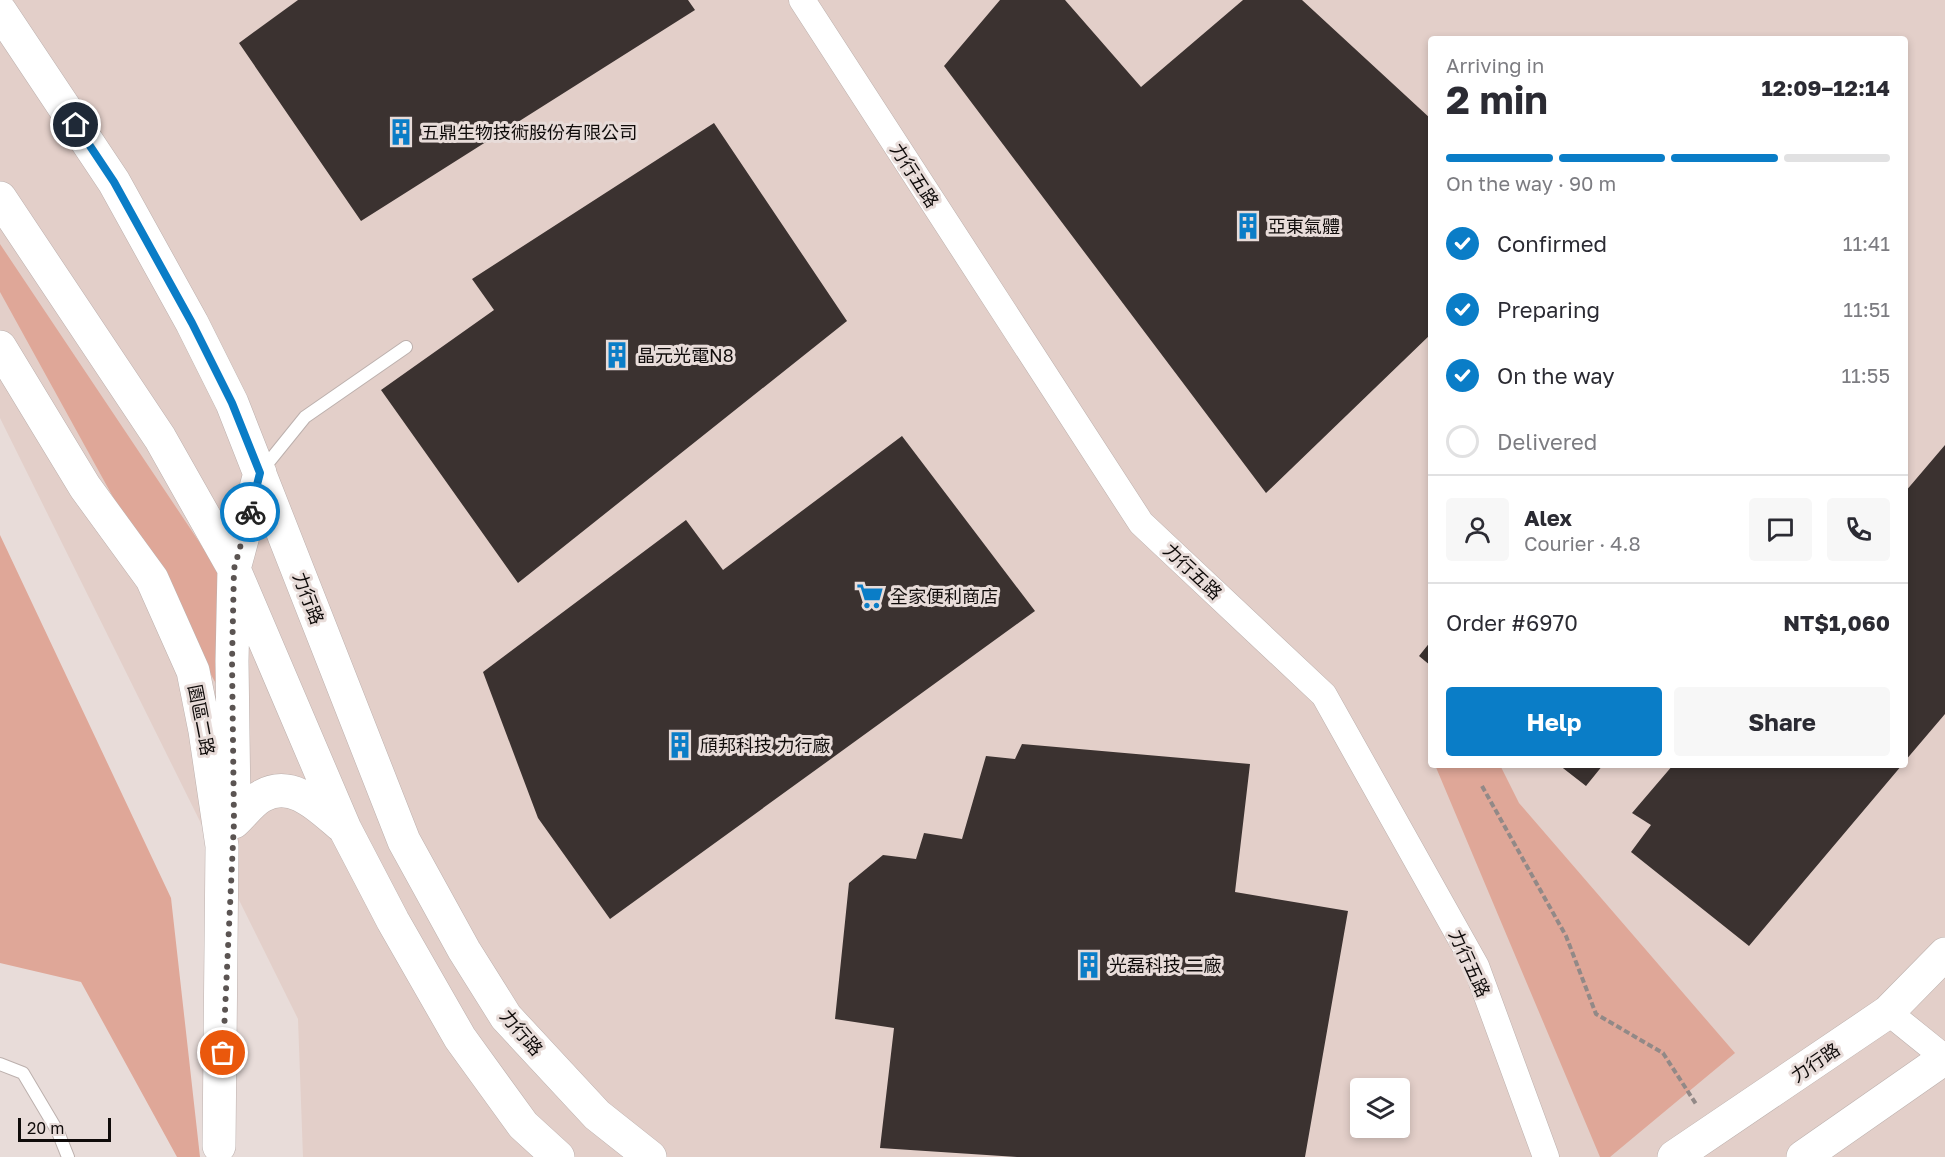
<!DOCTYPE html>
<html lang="en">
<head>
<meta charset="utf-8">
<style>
  :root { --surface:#fff; --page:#f7f7f7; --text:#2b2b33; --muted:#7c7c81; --line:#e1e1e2; --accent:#0a7dc7 }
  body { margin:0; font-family:"Golos Text","Noto Sans TC",sans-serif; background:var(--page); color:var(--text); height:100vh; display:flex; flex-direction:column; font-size:22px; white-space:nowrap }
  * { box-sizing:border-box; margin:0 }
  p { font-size:20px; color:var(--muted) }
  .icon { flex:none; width:33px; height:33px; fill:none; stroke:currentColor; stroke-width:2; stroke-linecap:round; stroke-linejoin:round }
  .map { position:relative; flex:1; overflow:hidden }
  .panel { position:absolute; left:1428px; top:36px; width:480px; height:732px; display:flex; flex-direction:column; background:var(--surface); border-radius:6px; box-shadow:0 3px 9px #0003 }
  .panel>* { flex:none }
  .controls { position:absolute; left:1350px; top:1078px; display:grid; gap:12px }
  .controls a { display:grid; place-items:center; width:60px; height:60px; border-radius:6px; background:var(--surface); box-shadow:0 3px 9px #0003; font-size:30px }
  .scale { position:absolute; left:18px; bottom:15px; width:93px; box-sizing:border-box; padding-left:6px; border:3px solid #0f0b0a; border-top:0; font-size:16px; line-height:21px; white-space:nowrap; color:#0f0b0a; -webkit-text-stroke:4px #e8dcd9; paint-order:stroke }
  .pin { position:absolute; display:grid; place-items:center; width:51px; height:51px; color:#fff; margin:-26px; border:3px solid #fff; border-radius:50%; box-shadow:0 2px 6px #0007 }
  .courier { position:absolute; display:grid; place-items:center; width:60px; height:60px; margin:-30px; border:4px solid #0a7dc7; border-radius:50%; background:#fff; color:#222; box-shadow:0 2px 8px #0007 }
  .summary em { font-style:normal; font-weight:700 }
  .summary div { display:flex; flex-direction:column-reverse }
  .summary { display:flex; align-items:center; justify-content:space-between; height:102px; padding:0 18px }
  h1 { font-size:39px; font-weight:700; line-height:45px }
  .bar { display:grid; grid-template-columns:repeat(4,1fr); gap:9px 6px; align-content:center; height:72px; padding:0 18px }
  .bar i { height:8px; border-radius:4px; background:var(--line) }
  .bar .selected { background:var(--accent) }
  .bar p { grid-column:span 4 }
  .line { display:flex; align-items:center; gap:15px; padding:0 18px; border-top:2px solid var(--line) }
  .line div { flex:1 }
  .round { display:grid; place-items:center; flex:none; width:63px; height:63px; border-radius:6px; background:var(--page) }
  ol { padding:0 18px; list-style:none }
  li { display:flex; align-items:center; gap:18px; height:66px }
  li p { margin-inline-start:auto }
  li .icon { padding:6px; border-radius:50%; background:var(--accent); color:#fff; stroke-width:4 }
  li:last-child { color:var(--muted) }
  li i { width:33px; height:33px; border:3px solid var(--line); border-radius:50% }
  .action { display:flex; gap:12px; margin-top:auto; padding:12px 18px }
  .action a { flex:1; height:69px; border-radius:6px; background:var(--accent); color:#fff; font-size:24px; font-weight:700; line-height:69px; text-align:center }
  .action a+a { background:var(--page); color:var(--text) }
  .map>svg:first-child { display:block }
</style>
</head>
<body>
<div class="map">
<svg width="1945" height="1157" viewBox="0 0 1945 1157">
  <rect width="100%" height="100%" fill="#e8dcd9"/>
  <path fill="#e3cfc9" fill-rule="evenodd" d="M0,0H1945V1157H303L298,1019L0,418ZM1431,39H1905V765H1431ZM1360,1089H1400V1128H1360Z"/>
  <path fill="#dfa798" d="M0,244L218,570L220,691L0,292Z
    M0,535L171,898L200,1157H177L81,982L0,963Z
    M1435,765H1500L1519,803L1735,1053L1610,1157H1600Z"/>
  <path fill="#3b3230" d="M298,0H688L695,10L361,221L239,43Z
    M1000,0H1065L1141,87L1243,0H1302L1431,119V334L1266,493L944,66Z
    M714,123L847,321L518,583L381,390L494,310L472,279Z
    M902,436L1035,611L610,919L538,818L483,672L686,520L723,570Z
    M1945,445V714L1905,761V492Z
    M1431,641V666L1419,656Z
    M1022,744L1250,764L1235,892L1348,911L1305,1157H1017L880,1148L894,1028L835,1019L849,883L883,855L916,859L924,833L962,839L986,756L1015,759Z
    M1559,765H1603L1586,786Z
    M1673,765H1902L1749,946L1631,852L1651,825L1632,813Z"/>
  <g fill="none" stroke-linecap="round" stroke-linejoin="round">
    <defs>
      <path id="lane" d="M263,469L305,417L406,347
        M0,1064L23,1073L58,1132L68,1157"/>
      <path id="street" d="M802,0L1141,523L1324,695L1476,966L1546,1157
        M1888,1012L1945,1058"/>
      <path id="secondary" d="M0,11L114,182L192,323L232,403L404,841L464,950L506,1017L597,1115L650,1157
        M0,198L160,438L234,569L345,829L393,921L460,1038L523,1125L558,1157
        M0,347L85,487L152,579L193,671L205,731L222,846L219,1146
        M234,806L232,661L234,569L260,473
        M234,822C243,814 252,801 262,796C293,778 321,809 344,828
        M1674,1157L1888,1012L1945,954
        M1803,1157L1945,1058"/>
    </defs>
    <use href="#lane" stroke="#bcb0ad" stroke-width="14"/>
    <use href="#street" stroke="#bcb0ad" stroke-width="27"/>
    <use href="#secondary" stroke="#bcb0ad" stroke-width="34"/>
    <path stroke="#928987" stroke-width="4" stroke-dasharray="6 3" stroke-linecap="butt" d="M1482,786L1566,936L1596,1014L1663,1053L1696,1104"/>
    <use href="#lane" stroke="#fff" stroke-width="12"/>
    <use href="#street" stroke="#fff" stroke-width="26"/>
    <use href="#secondary" stroke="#fff" stroke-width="33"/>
  </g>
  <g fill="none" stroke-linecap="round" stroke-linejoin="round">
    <path stroke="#5b5452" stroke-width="6" stroke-dasharray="0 10.8" d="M223,1053L234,822L232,661L234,569L250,512"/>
    <path stroke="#0a7dc7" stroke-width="8" d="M76,125L114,182L192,323L232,403L260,473L250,512"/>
  </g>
  <defs>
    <symbol id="building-bare" viewBox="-9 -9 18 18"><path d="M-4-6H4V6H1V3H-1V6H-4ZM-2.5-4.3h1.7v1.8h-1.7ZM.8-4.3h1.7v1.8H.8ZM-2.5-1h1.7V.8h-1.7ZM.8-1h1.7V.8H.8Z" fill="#0a7dc7" stroke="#e8dcd9" stroke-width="2.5" paint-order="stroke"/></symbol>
    <symbol id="supermarket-bare" viewBox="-9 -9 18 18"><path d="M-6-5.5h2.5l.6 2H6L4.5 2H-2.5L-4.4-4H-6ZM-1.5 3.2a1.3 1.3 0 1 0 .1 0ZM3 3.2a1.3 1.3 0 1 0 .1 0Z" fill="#0a7dc7" stroke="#e8dcd9" stroke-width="2.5" paint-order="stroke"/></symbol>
  </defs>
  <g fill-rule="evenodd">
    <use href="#building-bare" x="382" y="113" width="38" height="38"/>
    <use href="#building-bare" x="1229" y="207" width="38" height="38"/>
    <use href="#building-bare" x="598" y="336" width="38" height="38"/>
    <use href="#supermarket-bare" x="851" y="577" width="38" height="38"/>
    <use href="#building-bare" x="661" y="726" width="38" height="38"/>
    <use href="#building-bare" x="1070" y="946" width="38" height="38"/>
  </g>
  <g text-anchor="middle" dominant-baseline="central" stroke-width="6" stroke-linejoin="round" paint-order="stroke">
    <g font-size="18" fill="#0f0b0a" stroke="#e8dcd9" text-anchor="start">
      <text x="421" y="132">五鼎生物技術股份有限公司</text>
      <text x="1268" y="226">亞東氣體</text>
      <text x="637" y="355">晶元光電N8</text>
      <text x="890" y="596">全家便利商店</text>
      <text x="700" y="745">頎邦科技 力行廠</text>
      <text x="1109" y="965">光磊科技 二廠</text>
    </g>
    <g font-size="18" fill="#0f0b0a" stroke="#e8dcd9">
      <text transform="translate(915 175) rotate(57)">力行五路</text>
      <text transform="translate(1193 571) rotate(43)">力行五路</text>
      <text transform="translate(309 598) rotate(69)">力行路</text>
      <text transform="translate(202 720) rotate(79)">園區二路</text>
      <text transform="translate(1470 963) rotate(65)">力行五路</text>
      <text transform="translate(522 1032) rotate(49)">力行路</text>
      <text transform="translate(1815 1062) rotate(-34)">力行路</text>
    </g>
  </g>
</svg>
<div class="controls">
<a><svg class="icon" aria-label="layers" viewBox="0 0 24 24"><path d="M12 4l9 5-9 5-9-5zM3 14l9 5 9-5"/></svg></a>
</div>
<div class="scale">20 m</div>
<div class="pin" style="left:223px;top:1053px;background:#ea580c"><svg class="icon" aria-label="bag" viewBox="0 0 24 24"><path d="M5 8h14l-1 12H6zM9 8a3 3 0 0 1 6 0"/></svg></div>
<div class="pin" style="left:76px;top:125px;background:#1f2937"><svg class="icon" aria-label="home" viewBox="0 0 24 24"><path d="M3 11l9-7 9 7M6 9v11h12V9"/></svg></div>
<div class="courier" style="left:250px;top:512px"><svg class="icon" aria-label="bike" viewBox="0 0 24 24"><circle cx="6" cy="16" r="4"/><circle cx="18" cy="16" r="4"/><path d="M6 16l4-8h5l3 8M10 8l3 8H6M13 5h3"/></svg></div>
<section class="panel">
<div class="summary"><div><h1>2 min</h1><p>Arriving in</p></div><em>12:09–12:14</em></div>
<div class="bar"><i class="selected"></i><i class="selected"></i><i class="selected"></i><i></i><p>On the way · 90 m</p></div>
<ol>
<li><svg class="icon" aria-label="check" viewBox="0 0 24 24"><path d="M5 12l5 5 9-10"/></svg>Confirmed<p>11:41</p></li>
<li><svg class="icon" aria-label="check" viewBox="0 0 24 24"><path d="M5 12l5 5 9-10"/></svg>Preparing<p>11:51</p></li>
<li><svg class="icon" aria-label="check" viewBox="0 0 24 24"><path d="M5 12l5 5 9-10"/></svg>On the way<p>11:55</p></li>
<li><i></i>Delivered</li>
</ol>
<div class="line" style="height:108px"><a class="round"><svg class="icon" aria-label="person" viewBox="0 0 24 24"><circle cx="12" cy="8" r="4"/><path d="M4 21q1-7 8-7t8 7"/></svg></a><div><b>Alex</b><p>Courier · 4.8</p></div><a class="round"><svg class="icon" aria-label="chat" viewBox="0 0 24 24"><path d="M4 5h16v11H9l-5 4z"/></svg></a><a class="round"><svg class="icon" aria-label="phone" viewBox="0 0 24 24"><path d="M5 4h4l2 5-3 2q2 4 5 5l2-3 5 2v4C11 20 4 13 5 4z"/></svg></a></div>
<div class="line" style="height:78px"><div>Order #6970</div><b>NT$1,060</b></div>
<div class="action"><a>Help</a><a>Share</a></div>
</section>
</div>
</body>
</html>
